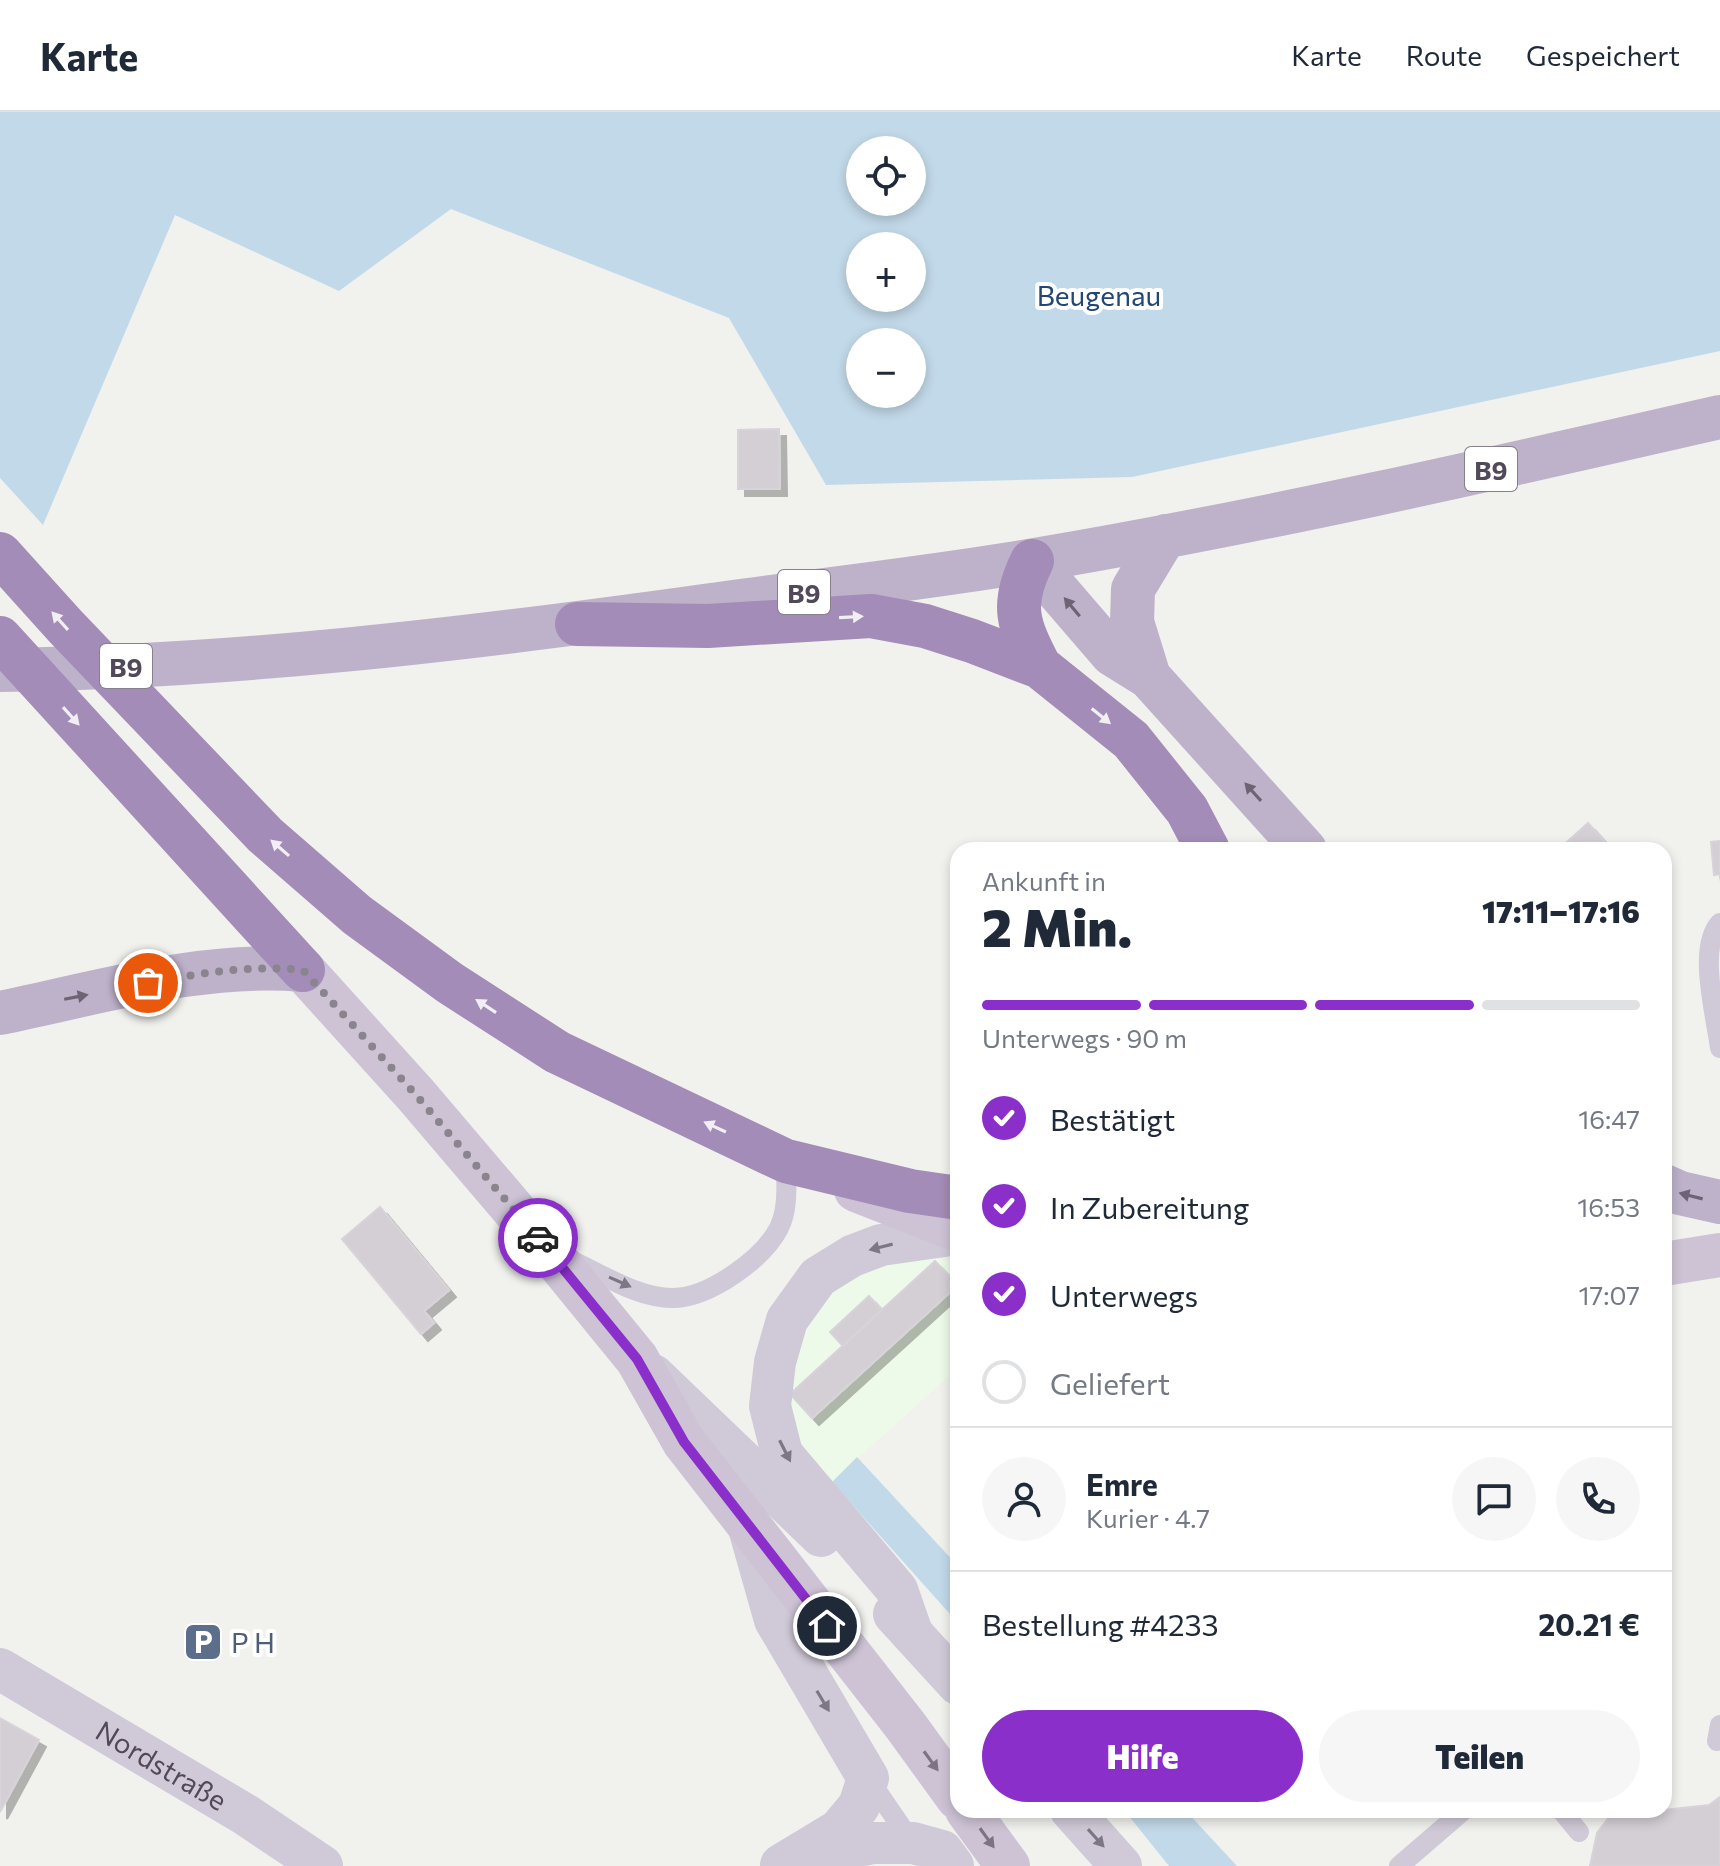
<!DOCTYPE html>
<html lang="de">
<head>
<meta charset="utf-8">
<style>
  :root { --surface:#fff; --page:#f6f6f7; --text:#1f2937; --muted:#747a83; --line:#e0e1e3; --accent:#8b2fca }
  body { margin:0; font-family:Commissioner,sans-serif; background:var(--page); color:var(--text); height:100vh; display:flex; flex-direction:column; font-size:30px; white-space:nowrap }
  * { box-sizing:border-box; margin:0 }
  p { font-size:26px; color:var(--muted) }
  .icon { flex:none; width:44px; height:44px; fill:none; stroke:currentColor; stroke-width:2; stroke-linecap:round; stroke-linejoin:round }
  .map { position:relative; flex:1; overflow:hidden }
  .panel { position:absolute; left:950px; top:730px; width:722px; height:976px; display:flex; flex-direction:column; background:var(--surface); border-radius:24px; box-shadow:0 4px 12px #0003 }
  .panel>* { flex:none }
  .tools { position:absolute; left:846px; top:24px; display:grid; gap:16px }
  .tools a { display:grid; place-items:center; width:80px; height:80px; border-radius:50%; background:var(--surface); box-shadow:0 4px 12px #0003; font-size:40px }
  .pin { position:absolute; display:grid; place-items:center; width:68px; height:68px; color:#fff; margin:-34px; border:4px solid #fff; border-radius:50%; box-shadow:0 2px 8px #0007 }
  .courier { position:absolute; display:grid; place-items:center; width:80px; height:80px; margin:-40px; border:6px solid #8b2fca; border-radius:50%; background:#fff; color:#222; box-shadow:0 2px 10px #0007 }
  .headline em { font-style:normal; font-weight:800 }
  .headline div { display:flex; flex-direction:column-reverse }
  .headline { display:flex; align-items:center; justify-content:space-between; height:136px; padding:0 32px }
  h1 { font-size:52px; font-weight:800; line-height:60px }
  .bar { display:grid; grid-template-columns:repeat(4,1fr); gap:12px 8px; align-content:center; height:96px; padding:0 32px }
  .bar i { height:10px; border-radius:6px; background:var(--line) }
  .bar .active { background:var(--accent) }
  .bar p { grid-column:span 4 }
  .line { display:flex; align-items:center; gap:20px; padding:0 32px; border-top:2px solid var(--line) }
  .line div { flex:1 }
  .round { display:grid; place-items:center; flex:none; width:84px; height:84px; border-radius:42px; background:var(--page) }
  ol { padding:0 32px; list-style:none }
  li { display:flex; align-items:center; gap:24px; height:88px }
  li p { margin-inline-start:auto }
  li .icon { padding:8px; border-radius:50%; background:var(--accent); color:#fff; stroke-width:4 }
  li:last-child { color:var(--muted) }
  li i { width:44px; height:44px; border:4px solid var(--line); border-radius:50% }
  .primary-button { display:flex; gap:16px; margin-top:auto; padding:16px 32px }
  .primary-button a { flex:1; height:92px; border-radius:48px; background:var(--accent); color:#fff; font-size:32px; font-weight:800; line-height:92px; text-align:center }
  .primary-button a+a { background:var(--page); color:var(--text) }
  header { display:flex; align-items:center; gap:48px; box-sizing:border-box; height:112px; padding:0 40px; background:var(--surface); border-bottom:2px solid var(--line) }
  header strong { font-size:38px }
  nav { display:flex; gap:44px; margin-inline-start:auto; font-size:28px }
  .map>svg:first-child { display:block }
</style>
</head>
<body>
<header>
<strong>Karte</strong>
<nav><a>Karte</a><a>Route</a><a>Gespeichert</a></nav>
</header>
<div class="map">
<svg width="1720" height="1754" viewBox="0 0 1720 1754">
  <defs>
    <filter id="shadow"><feDropShadow dx="7" dy="7" stdDeviation="0" flood-color="#0004"/></filter>
  </defs>
  <rect width="100%" height="100%" fill="#f1f1ee"/>
  <path fill="#eefae9" d="M930,1145L958,1151V1256L832,1370L809,1348L789,1303L790,1263L804,1207L855,1158Z"/>
  <path fill="#c2d9e9" fill-rule="evenodd" d="M0,0H1720V239L1132,365L826,373L729,206L451,97L339,179L175,103L43,413L0,366ZM912,38V90H860V38ZM912,134V186H860V134ZM860,230H912V282H860Z
    M857,1345L958,1454V1511L832,1370Z
    M1124,1698H1185L1237,1754H1169Z"/>
  <path fill="#d4cfd5" stroke="#d7d3d9" stroke-width="2" filter="url(#shadow)" d="M779,317L780,377H738V318Z
    M1588,711L1612,738H1558Z
    M1720,729V762L1714,763L1711,730Z
    M380,1095L449,1178L424,1199L434,1211L421,1222L342,1127Z
    M935,1149L958,1173L812,1306L790,1282Z
    M869,1184L882,1198L843,1234L830,1220Z
    M0,1606L39,1628L0,1700Z
    M1720,1685V1754H1590L1597,1721L1610,1704L1709,1693Z"/>
  <g fill="none" stroke-linecap="round" stroke-linejoin="round">
    <path stroke="#d0c9d7" stroke-width="20" d="M1720,811C1697,835 1716,904 1720,936
      M570,1148C602,1162 639,1187 674,1186C710,1185 763,1147 779,1116C789,1096 786,1070 786,1049
      M1717,1629L1720,1613
      M868,1666L913,1732
      M1561,1698L1579,1720
      M1399,1754L1464,1698"/>
    <g stroke="#d0c9d7" stroke-width="42">
      <path d="M653,1263L821,1424"/>
      <path d="M749,1416L775,1508L868,1666L859,1694L839,1718L781,1753"/>
      <path d="M894,1502L958,1572"/>
      <path d="M912,1521L897,1478L782,1342L770,1294L775,1250L787,1208L818,1165L852,1144L881,1133L958,1122"/>
      <path id="s1" d="M0,1557L246,1703L322,1754"/>
      <path d="M1071,1698L1121,1754"/>
      <path d="M810,1746L872,1731H913L942,1739L953,1754"/>
    </g>
    <path stroke="#cdc3d5" stroke-width="44" d="M303,858L416,983L548,1138L637,1247L684,1330L905,1613L958,1686
      M856,1078L958,1118
      M1664,1152L1720,1143
      M967,1698L1008,1754"/>
    <path stroke="#beb1ca" stroke-width="44" d="M1032,449L1112,542L1149,565L1305,738
      M0,558C233,555 466,527 697,495C809,479 923,467 1035,448C1265,409 1493,357 1720,305
      M1149,565L1132,510L1133,477L1165,424
      M0,901C98,881 203,849 303,858
      M1664,1074L1680,1081L1720,1090"/>
    <path stroke="#a38cb7" stroke-width="44" d="M0,442L65,514L265,723L357,803L450,871L557,940L786,1049L910,1079L958,1086
      M1032,449C1010,493 1018,513 1040,555
      M577,512L708,514L871,504L925,514L972,529L1040,555L1131,628L1187,698L1208,738
      M0,526L303,858"/>
  </g>
  <defs><path id="oneway-solid" d="M-6-.8H1V-3.2L6.5 0L1 3.2V.8H-6Z" transform="scale(2)"/></defs>
  <g fill="#6c6375">
    <use href="#oneway-solid" transform="translate(1072 495) rotate(-130)"/>
    <use href="#oneway-solid" transform="translate(1253 680) rotate(-132)"/>
    <use href="#oneway-solid" transform="translate(76 885) rotate(-11)"/>
    <use href="#oneway-solid" transform="translate(1691 1084) rotate(-166)"/>
  </g>
  <g fill="#f1eef4">
    <use href="#oneway-solid" transform="translate(851 505) rotate(-3)"/>
    <use href="#oneway-solid" transform="translate(60 509) rotate(-132)"/>
    <use href="#oneway-solid" transform="translate(71 604) rotate(48)"/>
    <use href="#oneway-solid" transform="translate(1101 604) rotate(39)"/>
    <use href="#oneway-solid" transform="translate(280 736) rotate(-139)"/>
    <use href="#oneway-solid" transform="translate(486 894) rotate(-147)"/>
    <use href="#oneway-solid" transform="translate(715 1015) rotate(-155)"/>
  </g>
  <g fill="#7d7685">
    <use href="#oneway-solid" transform="translate(881 1135) rotate(166)"/>
    <use href="#oneway-solid" transform="translate(620 1170) rotate(24)"/>
    <use href="#oneway-solid" transform="translate(785 1339) rotate(63)"/>
    <use href="#oneway-solid" transform="translate(823 1589) rotate(59)"/>
    <use href="#oneway-solid" transform="translate(1096 1726) rotate(48)"/>
  </g>
  <g fill="#7c7484">
    <use href="#oneway-solid" transform="translate(931 1649) rotate(54)"/>
    <use href="#oneway-solid" transform="translate(987 1726) rotate(54)"/>
  </g>
  <g fill="none" stroke-linecap="round" stroke-linejoin="round">
    <path stroke="#89848d" stroke-width="8" stroke-dasharray="0 14.4" d="M148,871C200,861 250,853 303,858L416,983L538,1126"/>
    <path stroke="#8b2fca" stroke-width="10" d="M538,1126L637,1247L684,1330L827,1514"/>
  </g>
  <defs>
    <symbol id="parking-square" viewBox="-11 -11 22 22"><rect x="-9" y="-9" width="18" height="18" rx="4" fill="#5c6f8a" stroke="#fff"/><path d="M-3.5-5.5H1a3.5 3.5 0 0 1 0 7H-1V5.5H-3.5ZM-1-3.4V-.6H.8a1.4 1.4 0 0 0 0-2.8Z" fill="#fff"/></symbol>
  </defs>
  <g fill-rule="evenodd">
    <use href="#parking-square" x="181" y="1508" width="44" height="44"/>
  </g>
  <g text-anchor="middle" dominant-baseline="central" stroke-width="8" stroke-linejoin="round" paint-order="stroke">
    <g fill="#fff" stroke="#85808b" stroke-width="2">
      <rect x="1465" y="335" width="52" height="44" rx="6"/>
      <rect x="778" y="458" width="52" height="44" rx="6"/>
      <rect x="100" y="532" width="52" height="44" rx="6"/>
    </g>
    <g font-size="26" font-weight="bold" fill="#514959">
      <text x="1491" y="357">B9</text>
      <text x="804" y="480">B9</text>
      <text x="126" y="554">B9</text>
    </g>
    <g font-size="28" fill="#224772" stroke="#fff">
      <text x="1099" y="183">Beugenau</text>
    </g>
    <g font-size="28" fill="#4e5e75" stroke="#fff" text-anchor="start">
      <text x="231" y="1530">P H</text>
    </g>
    <g font-size="28" fill="#514959" stroke="#fff">
      <text stroke="none"><textPath href="#s1" startOffset="188">Nordstraße</textPath></text>
    </g>
  </g>
</svg>
<div class="tools">
<a><svg class="icon" aria-label="locate" viewBox="0 0 24 24"><circle cx="12" cy="12" r="6"/><path d="M12 2v4M12 18v4M2 12h4M18 12h4"/></svg></a>
<a>+</a>
<a>−</a>
</div>
<div class="pin" style="left:148px;top:871px;background:#ea580c"><svg class="icon" aria-label="bag" viewBox="0 0 24 24"><path d="M5 8h14l-1 12H6zM9 8a3 3 0 0 1 6 0"/></svg></div>
<div class="pin" style="left:827px;top:1514px;background:#1f2937"><svg class="icon" aria-label="home" viewBox="0 0 24 24"><path d="M3 11l9-7 9 7M6 9v11h12V9"/></svg></div>
<div class="courier" style="left:538px;top:1126px"><svg class="icon" aria-label="car" viewBox="0 0 24 24"><path d="M5 17H2v-5l4-1 3-4h7l3 4 3 1v5h-3M9 17h6M6 11h13"/><circle cx="7" cy="17" r="2"/><circle cx="17" cy="17" r="2"/></svg></div>
<section class="panel">
<div class="headline"><div><h1>2 Min.</h1><p>Ankunft in</p></div><em>17:11–17:16</em></div>
<div class="bar"><i class="active"></i><i class="active"></i><i class="active"></i><i></i><p>Unterwegs · 90 m</p></div>
<ol>
<li><svg class="icon" aria-label="check" viewBox="0 0 24 24"><path d="M5 12l5 5 9-10"/></svg>Bestätigt<p>16:47</p></li>
<li><svg class="icon" aria-label="check" viewBox="0 0 24 24"><path d="M5 12l5 5 9-10"/></svg>In Zubereitung<p>16:53</p></li>
<li><svg class="icon" aria-label="check" viewBox="0 0 24 24"><path d="M5 12l5 5 9-10"/></svg>Unterwegs<p>17:07</p></li>
<li><i></i>Geliefert</li>
</ol>
<div class="line" style="height:144px"><a class="round"><svg class="icon" aria-label="person" viewBox="0 0 24 24"><circle cx="12" cy="8" r="4"/><path d="M4 21q1-7 8-7t8 7"/></svg></a><div><b>Emre</b><p>Kurier · 4.7</p></div><a class="round"><svg class="icon" aria-label="chat" viewBox="0 0 24 24"><path d="M4 5h16v11H9l-5 4z"/></svg></a><a class="round"><svg class="icon" aria-label="phone" viewBox="0 0 24 24"><path d="M5 4h4l2 5-3 2q2 4 5 5l2-3 5 2v4C11 20 4 13 5 4z"/></svg></a></div>
<div class="line" style="height:104px"><div>Bestellung #4233</div><b>20.21 €</b></div>
<div class="primary-button"><a>Hilfe</a><a>Teilen</a></div>
</section>
</div>
</body>
</html>
